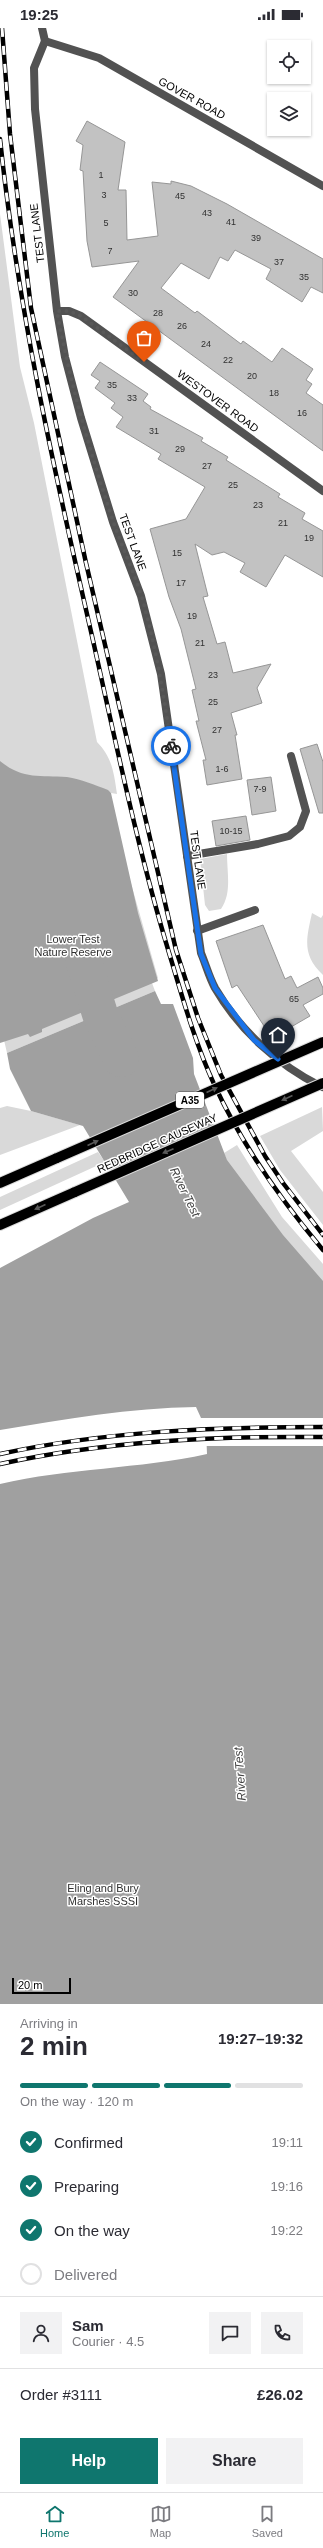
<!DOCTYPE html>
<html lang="en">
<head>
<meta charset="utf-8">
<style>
  :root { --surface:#fff; --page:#f2f2f3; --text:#2b2b33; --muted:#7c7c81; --line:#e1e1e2; --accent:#0f766e }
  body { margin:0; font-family:Arial,sans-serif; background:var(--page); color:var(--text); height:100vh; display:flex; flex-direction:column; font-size:15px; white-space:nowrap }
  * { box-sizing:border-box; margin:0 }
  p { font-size:13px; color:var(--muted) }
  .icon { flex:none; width:22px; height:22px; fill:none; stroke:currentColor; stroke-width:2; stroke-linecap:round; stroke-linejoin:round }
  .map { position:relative; height:1976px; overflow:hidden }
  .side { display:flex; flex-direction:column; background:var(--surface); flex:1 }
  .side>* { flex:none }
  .fabs { position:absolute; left:267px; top:12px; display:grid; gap:8px }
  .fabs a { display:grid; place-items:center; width:44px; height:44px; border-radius:0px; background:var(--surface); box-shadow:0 1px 3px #0004; font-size:20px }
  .scale { position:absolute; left:12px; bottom:10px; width:59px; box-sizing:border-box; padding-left:4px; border:2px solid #000; border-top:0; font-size:11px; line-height:14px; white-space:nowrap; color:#000; -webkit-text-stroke:3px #fff; paint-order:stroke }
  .pin { position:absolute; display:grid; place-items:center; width:34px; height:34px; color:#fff; margin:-41px -17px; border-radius:50% 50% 50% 0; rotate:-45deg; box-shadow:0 0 4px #0007 }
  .pin .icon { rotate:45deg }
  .courier { position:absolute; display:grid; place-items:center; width:40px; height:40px; margin:-20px; border:3px solid #1a73e8; border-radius:50%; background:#fff; color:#222; box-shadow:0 1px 5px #0007 }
  .headline em { font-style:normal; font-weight:800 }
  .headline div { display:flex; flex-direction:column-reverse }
  .headline { display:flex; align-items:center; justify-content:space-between; height:68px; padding:0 20px }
  h1 { font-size:26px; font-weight:800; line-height:30px }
  .bar { display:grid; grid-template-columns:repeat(4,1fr); gap:6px 4px; align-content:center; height:48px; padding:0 20px }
  .bar i { height:5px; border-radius:3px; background:var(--line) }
  .bar .selected { background:var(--accent) }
  .bar p { grid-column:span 4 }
  .line { display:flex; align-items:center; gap:10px; padding:0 20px; border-top:1px solid var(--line) }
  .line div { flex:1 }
  .round { display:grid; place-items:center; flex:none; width:42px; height:42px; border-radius:0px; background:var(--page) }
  ol { padding:0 20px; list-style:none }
  li { display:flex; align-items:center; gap:12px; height:44px }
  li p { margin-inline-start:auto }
  li .icon { padding:4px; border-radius:50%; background:var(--accent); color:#fff; stroke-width:4 }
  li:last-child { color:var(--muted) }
  li i { width:22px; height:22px; border:2px solid var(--line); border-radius:50% }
  .cta { display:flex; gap:8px; margin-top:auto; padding:8px 20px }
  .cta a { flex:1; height:46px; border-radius:0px; background:var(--accent); color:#fff; font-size:16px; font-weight:800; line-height:46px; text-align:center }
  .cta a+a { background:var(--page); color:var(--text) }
  .status { display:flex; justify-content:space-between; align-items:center; height:28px; padding:0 20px; background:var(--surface); direction:ltr }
  .status svg { height:11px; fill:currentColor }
  .tabs { display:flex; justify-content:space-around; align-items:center; height:56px; border-top:1px solid var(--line); background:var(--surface); font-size:11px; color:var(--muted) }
  .tabs a { display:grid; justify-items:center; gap:2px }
  .tabs .selected { color:var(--accent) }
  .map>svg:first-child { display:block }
</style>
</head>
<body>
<div class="status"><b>19:25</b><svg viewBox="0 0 49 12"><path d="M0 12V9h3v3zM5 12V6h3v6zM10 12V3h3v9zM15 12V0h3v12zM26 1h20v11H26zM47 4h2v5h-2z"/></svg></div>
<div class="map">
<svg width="323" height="1976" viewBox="0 0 323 1976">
  <rect width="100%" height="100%" fill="#fff"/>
  <path fill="#d9d9d9" d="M0,186L20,339L34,395L97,714C112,729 114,745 117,766L111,765L104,761L158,950L152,955L155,963L7,1025L4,1012L0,1013Z
    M227,826C227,845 232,865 221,881L209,883L205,877L200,831Z
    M312,885L321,890L323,887V947C302,927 306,912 312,885Z
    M7,1078L31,1083L80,1097L0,1127V1080Z
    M322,1079L323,1103L291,1123L323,1164V1197L280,1142L260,1108Z
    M237,1117L282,1189L323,1236V1384L224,1125Z
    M98,1124L105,1134L0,1182V1169Z"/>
  <path fill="#a0a0a0" d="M0,733C23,752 40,747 67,749C81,751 95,757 108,762L111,765L138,885L158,953L42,1001V1004L30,1009L28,1006L0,1015Z
    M155,963L161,976H173L193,1030L194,1046L227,1132L283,1207L323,1253V1976H0V1456C68,1440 139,1441 207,1426L206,1401L196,1379C130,1380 65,1391 0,1402V1240L93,1190L129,1174L83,1098L31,1083L10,1041L7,1025Z"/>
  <path fill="#fff" d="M199,1390H323V1418H204V1401Z"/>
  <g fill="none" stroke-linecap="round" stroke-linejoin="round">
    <path stroke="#a0a0a0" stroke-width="36" d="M83,931L100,986L121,1031"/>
  </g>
  <path fill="#c2c2c2" stroke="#969696" d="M87,93L125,114L118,162H126L127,212L158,208L152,154L171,156V153L191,158L227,176L323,231V265L311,259L302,274L266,251L271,241L235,222L228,233L220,229L209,251L181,235L161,260L195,285L197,283L241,316L243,313L272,334L282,320L313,341L306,352L312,356L306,365L323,377V423L113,269L139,233L92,239L87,213L83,143L80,142L83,117L76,113Z
    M100,334L148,366L143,373L151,379L150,381L203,410L201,413L228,429L226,432L280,466L278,469L305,485L302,491L323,503V549L285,527L266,559L240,544L245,535L224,524L212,527L195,516L208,568L203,569L217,616L225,614L233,645L271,636L257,660L262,675L231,685L237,707H235L242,751L207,757L203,732H206L196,693H199L192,662L196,661L181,601L169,569L150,501L186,491L205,459L158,431L161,426L116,399L123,389L111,380L115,375L95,360L100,353L91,347Z
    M317,716L323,734V785H319L300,721Z
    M271,749L276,783L252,787L247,752Z
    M246,788L250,812L216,818L212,793Z
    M263,897L285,951L291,948L297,960L318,949L323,960V966L303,977L310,988L272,1010L237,957L232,960L216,913Z"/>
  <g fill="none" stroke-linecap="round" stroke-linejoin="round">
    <defs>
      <path id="primary" d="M0,1155L57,1130
        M0,1197L75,1164"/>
    </defs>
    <use href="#primary" stroke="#dbdbdb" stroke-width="12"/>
    <path stroke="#525252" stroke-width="8" d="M187,828L258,816L289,808L300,799L306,783L291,728
      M197,903L255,882"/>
    <path stroke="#525252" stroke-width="8" d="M45,13L34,40L35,81L57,283L65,329L81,390L113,494L141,568L161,646L201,925C206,937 209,949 215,960C240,1003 278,1037 322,1059
      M57,283H69L81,288L323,463"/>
    <path stroke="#525252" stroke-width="8" d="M42,0L45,13L99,30L323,158"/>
    <use href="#primary" stroke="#000" stroke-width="10"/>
    <defs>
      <path id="rail" d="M2,0L10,106L31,280L86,535L176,922L198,990L221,1047L265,1128L283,1155L323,1207
        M0,111C18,281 54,442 92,608C116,715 138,823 170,928C183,971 195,1015 214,1056C242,1117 280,1171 323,1222
        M0,1426C107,1403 214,1399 323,1399
        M0,1436C106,1413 215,1408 323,1409"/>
    </defs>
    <use href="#rail" stroke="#000" stroke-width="4.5"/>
    <use href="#rail" stroke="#fff" stroke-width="3" stroke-dasharray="9" stroke-linecap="butt"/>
    <defs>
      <path id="primary-bridge" d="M57,1130L323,1014
        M75,1164L323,1055"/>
    </defs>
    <use href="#primary-bridge" stroke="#dbdbdb" stroke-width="12" stroke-linecap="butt"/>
    <use href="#primary-bridge" stroke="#000" stroke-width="10"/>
  </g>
  <defs><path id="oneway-solid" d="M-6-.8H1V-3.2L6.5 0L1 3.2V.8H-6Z"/></defs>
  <g fill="#595959">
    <use href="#oneway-solid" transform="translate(212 1062) rotate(-24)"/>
    <use href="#oneway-solid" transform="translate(287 1070) rotate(156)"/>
    <use href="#oneway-solid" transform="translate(93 1115) rotate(-24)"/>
    <use href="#oneway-solid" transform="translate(168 1123) rotate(157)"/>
    <use href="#oneway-solid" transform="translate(40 1179) rotate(156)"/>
  </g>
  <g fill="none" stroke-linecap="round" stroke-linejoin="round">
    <path stroke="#595959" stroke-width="4" stroke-dasharray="0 7.2" d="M144,334L81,288L69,283H57C70,355 90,424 113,493C122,519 134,544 142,570C156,619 164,668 171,718"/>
    <path stroke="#1a73e8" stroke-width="5" d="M171,718L201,926L215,960L254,1012L278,1031"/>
  </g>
  <g text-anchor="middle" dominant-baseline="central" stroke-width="3" stroke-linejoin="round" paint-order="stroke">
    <g font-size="9" fill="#303030">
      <text x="101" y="147">1</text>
      <text x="104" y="167">3</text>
      <text x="180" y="168">45</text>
      <text x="207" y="185">43</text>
      <text x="231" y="194">41</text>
      <text x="106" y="195">5</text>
      <text x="256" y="210">39</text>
      <text x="110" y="223">7</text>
      <text x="279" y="234">37</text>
      <text x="304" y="249">35</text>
      <text x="133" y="265">30</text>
      <text x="158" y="285">28</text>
      <text x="182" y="298">26</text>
      <text x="206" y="316">24</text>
      <text x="228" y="332">22</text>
      <text x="252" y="348">20</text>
      <text x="112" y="357">35</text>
      <text x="274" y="365">18</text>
      <text x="132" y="370">33</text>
      <text x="302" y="385">16</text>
      <text x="154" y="403">31</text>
      <text x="180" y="421">29</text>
      <text x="207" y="438">27</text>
      <text x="233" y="457">25</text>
      <text x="258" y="477">23</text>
      <text x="283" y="495">21</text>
      <text x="309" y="510">19</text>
      <text x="177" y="525">15</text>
      <text x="181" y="555">17</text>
      <text x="192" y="588">19</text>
      <text x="200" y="615">21</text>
      <text x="213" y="647">23</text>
      <text x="213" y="674">25</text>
      <text x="217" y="702">27</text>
      <text x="222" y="741">1-6</text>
      <text x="260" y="761">7-9</text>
      <text x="231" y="803">10-15</text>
      <text x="294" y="971">65</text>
    </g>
    <rect fill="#fff" stroke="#4c4c4c" stroke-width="1" x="176" y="1064" width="28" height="16" rx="3"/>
    <g font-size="10" font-weight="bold" fill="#000">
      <text x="190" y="1072">A35</text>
    </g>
    <g font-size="11" fill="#000" stroke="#fff">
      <text transform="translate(192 70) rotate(29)">GOVER ROAD</text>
      <text transform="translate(37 205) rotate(-97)">TEST LANE</text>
      <text transform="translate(218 373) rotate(36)">WESTOVER ROAD</text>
      <text transform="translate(133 514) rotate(70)">TEST LANE</text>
      <text transform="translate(198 832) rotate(82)">TEST LANE</text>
      <text transform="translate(157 1115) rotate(-24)">REDBRIDGE CAUSEWAY</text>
    </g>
    <g font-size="11" fill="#303030" stroke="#fff">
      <text x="73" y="911">Lower Test<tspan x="73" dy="13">Nature Reserve</tspan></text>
      <text x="103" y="1860">Eling and Bury<tspan x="103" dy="13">Marshes SSSI</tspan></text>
    </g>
    <g font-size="12" font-style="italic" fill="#414141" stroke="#fff">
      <text transform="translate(185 1164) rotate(64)">River Test</text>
      <text transform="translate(240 1746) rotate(-94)">River Test</text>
    </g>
  </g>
</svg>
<div class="fabs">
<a><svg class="icon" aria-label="locate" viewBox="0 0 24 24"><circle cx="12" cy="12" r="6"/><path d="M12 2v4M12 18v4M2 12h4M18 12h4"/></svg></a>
<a><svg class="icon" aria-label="layers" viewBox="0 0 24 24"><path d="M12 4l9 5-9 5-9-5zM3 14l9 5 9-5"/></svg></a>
</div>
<div class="scale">20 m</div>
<div class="pin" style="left:144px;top:334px;background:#ea580c"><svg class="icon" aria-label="bag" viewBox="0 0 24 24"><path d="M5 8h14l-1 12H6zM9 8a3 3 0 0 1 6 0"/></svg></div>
<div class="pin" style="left:278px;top:1031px;background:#1f2937"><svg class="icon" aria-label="home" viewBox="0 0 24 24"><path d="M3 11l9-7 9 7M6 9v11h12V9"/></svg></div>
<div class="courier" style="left:171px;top:718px"><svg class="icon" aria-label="bike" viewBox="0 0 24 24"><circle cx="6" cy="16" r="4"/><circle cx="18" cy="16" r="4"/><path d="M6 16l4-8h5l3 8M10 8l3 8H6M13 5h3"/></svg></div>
</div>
<section class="side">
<div class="headline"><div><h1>2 min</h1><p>Arriving in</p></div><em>19:27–19:32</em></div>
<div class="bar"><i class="selected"></i><i class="selected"></i><i class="selected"></i><i></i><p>On the way · 120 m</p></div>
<ol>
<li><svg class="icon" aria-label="check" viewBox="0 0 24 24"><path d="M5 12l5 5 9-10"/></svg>Confirmed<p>19:11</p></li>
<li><svg class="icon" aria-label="check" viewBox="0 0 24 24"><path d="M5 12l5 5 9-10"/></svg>Preparing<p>19:16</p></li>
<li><svg class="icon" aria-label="check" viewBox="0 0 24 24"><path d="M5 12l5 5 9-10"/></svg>On the way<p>19:22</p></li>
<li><i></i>Delivered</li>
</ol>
<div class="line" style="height:72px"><a class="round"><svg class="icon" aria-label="person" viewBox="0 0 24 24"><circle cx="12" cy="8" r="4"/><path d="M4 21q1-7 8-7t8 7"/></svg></a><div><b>Sam</b><p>Courier · 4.5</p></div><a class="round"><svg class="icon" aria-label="chat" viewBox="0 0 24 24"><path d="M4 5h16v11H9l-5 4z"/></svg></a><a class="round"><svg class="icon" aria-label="phone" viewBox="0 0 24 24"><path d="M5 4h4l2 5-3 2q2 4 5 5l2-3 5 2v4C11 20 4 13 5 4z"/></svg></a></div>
<div class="line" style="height:52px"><div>Order #3111</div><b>£26.02</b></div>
<div class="cta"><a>Help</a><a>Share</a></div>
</section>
<nav class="tabs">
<a class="selected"><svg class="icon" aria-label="home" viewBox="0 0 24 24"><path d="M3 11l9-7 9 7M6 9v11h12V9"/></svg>Home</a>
<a><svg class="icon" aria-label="map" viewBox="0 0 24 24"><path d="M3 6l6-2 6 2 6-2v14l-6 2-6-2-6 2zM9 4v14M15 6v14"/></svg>Map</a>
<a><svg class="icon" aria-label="saved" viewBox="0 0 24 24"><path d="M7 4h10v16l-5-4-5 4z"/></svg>Saved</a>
</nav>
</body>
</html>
